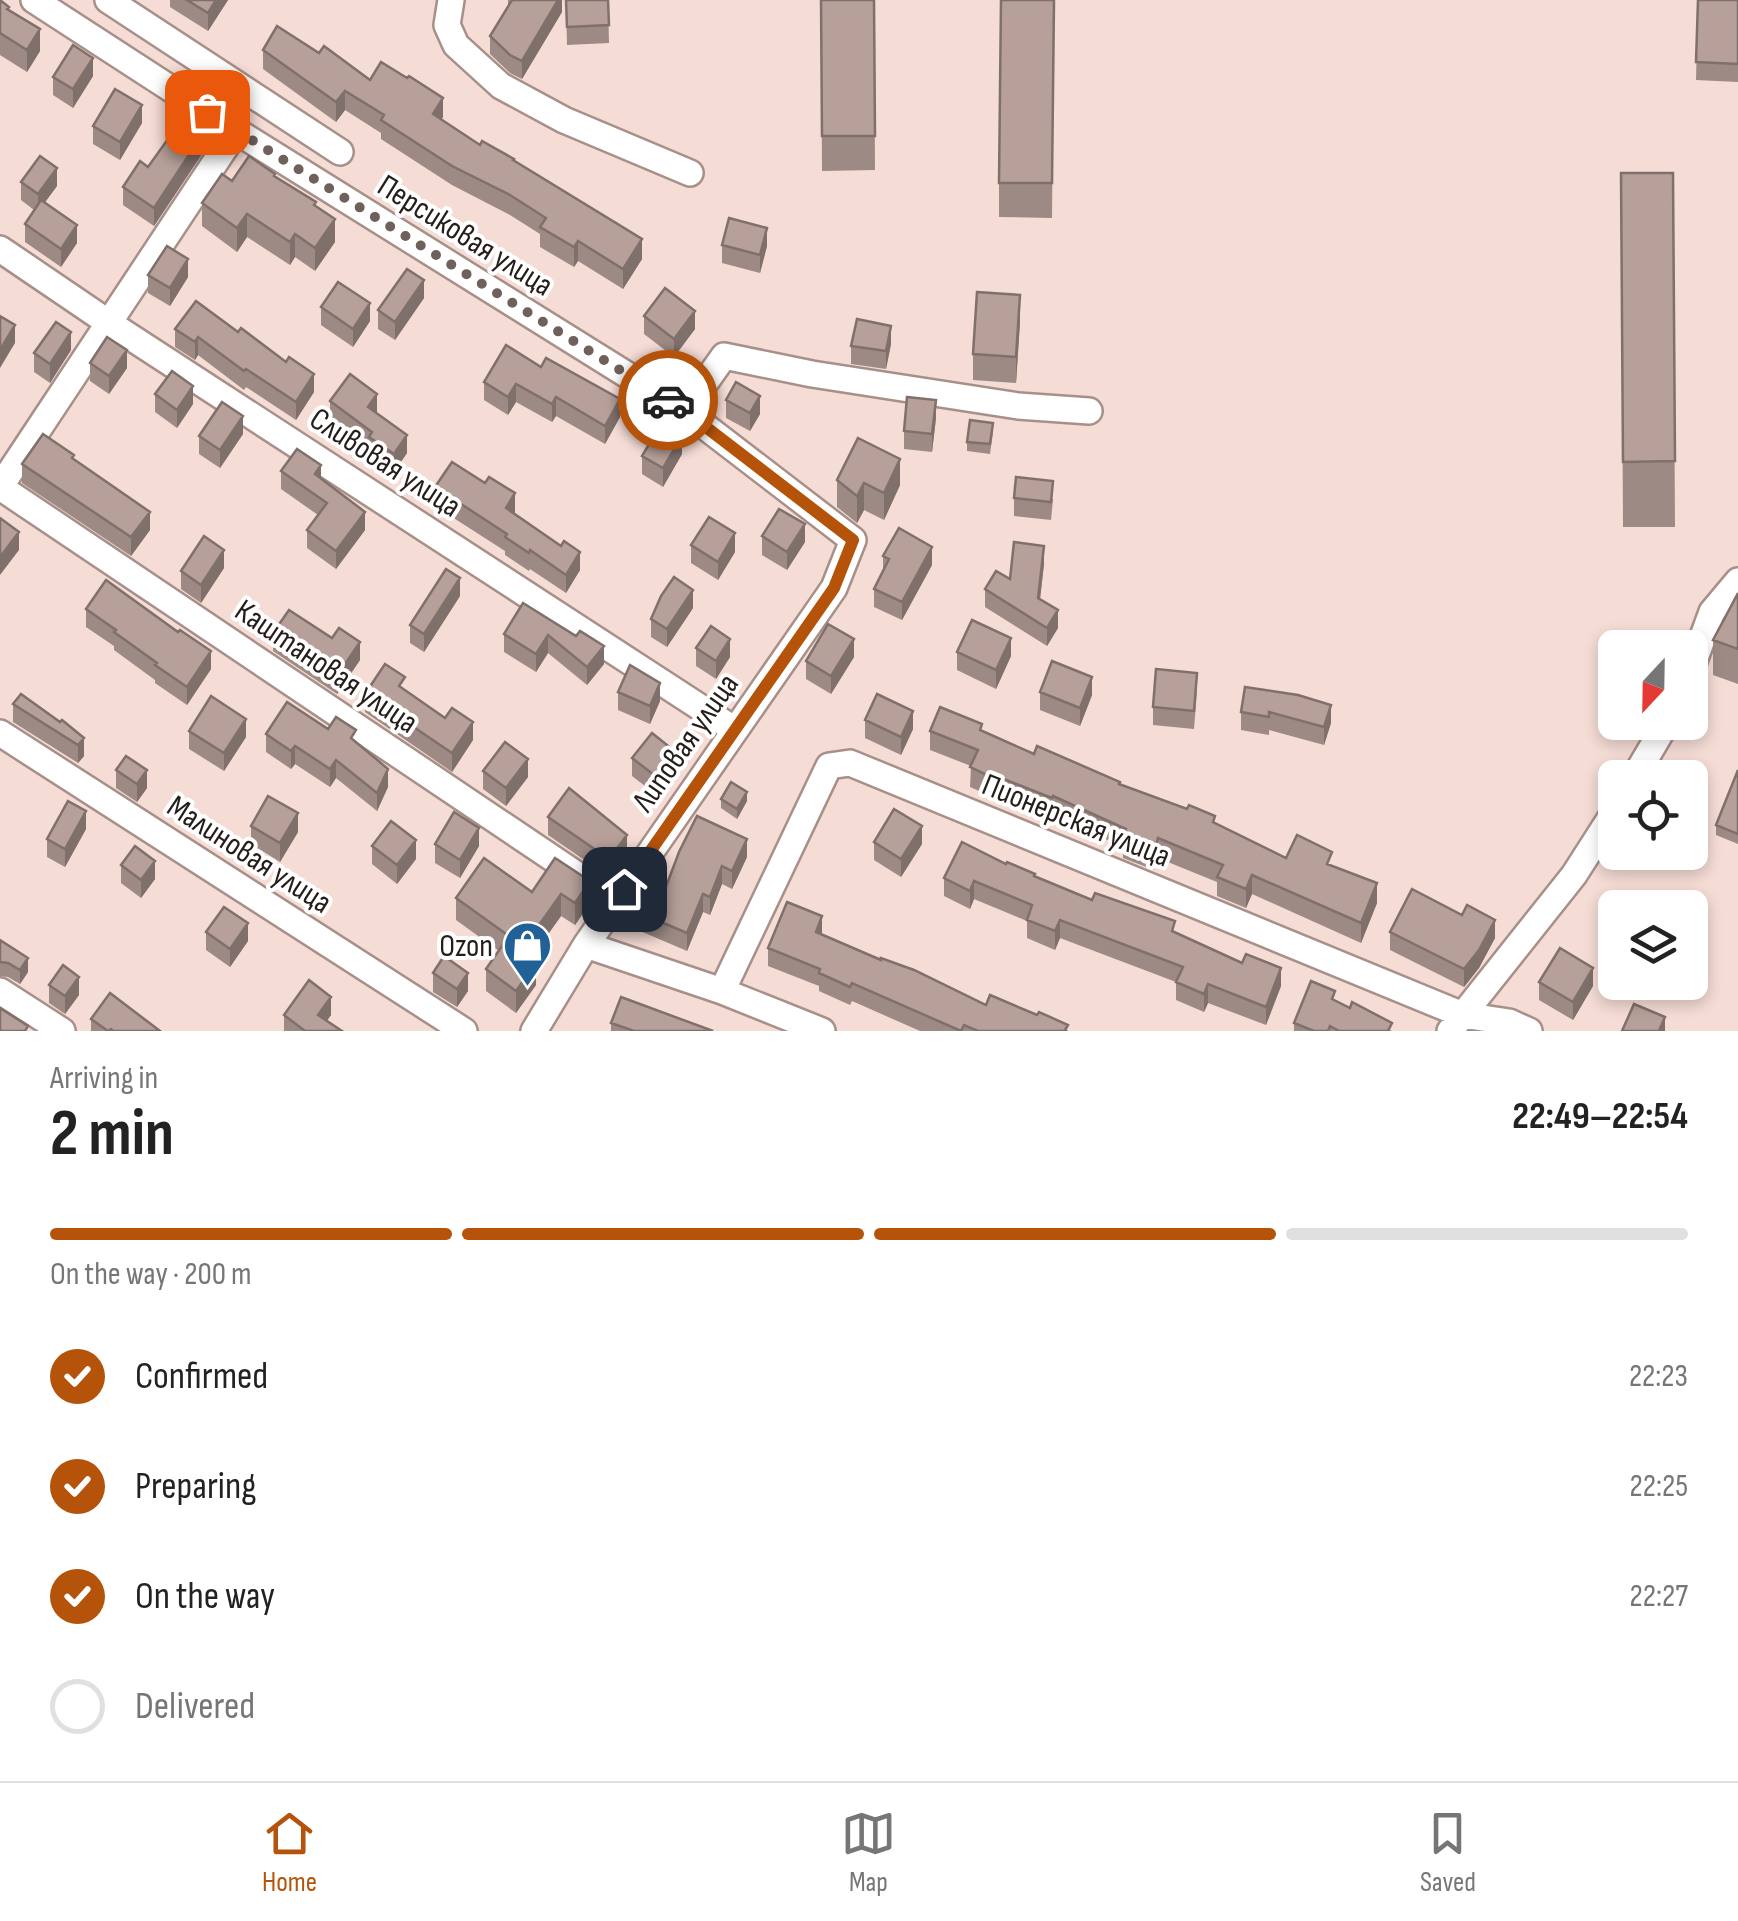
<!DOCTYPE html>
<html lang="en">
<head>
<meta charset="utf-8">
<style>
  :root { --surface:#fff; --page:#f6f6f6; --text:#222; --muted:#767676; --line:#e0e0e0; --accent:#b45309 }
  body { margin:0; font-family:"Sofia Sans Condensed",sans-serif; background:var(--page); color:var(--text); height:100vh; display:flex; flex-direction:column; font-size:38px; white-space:nowrap }
  * { box-sizing:border-box; margin:0 }
  p { font-size:32px; color:var(--muted) }
  .icon { flex:none; width:55px; height:55px; fill:none; stroke:currentColor; stroke-width:2; stroke-linecap:round; stroke-linejoin:round }
  .map { position:relative; height:1031px; overflow:hidden }
  .sheet { display:flex; flex-direction:column; background:var(--surface); flex:1 }
  .sheet>* { flex:none }
  .needle { width:65px; rotate:202deg }
  .tools { position:absolute; left:1598px; top:630px; display:grid; gap:20px }
  .tools a { display:grid; place-items:center; width:110px; height:110px; border-radius:15px; background:var(--surface); box-shadow:0 5px 15px #0003; font-size:50px }
  .pin { position:absolute; display:grid; place-items:center; width:85px; height:85px; color:#fff; margin:-42px; border-radius:20px; box-shadow:0 5px 15px #0006 }
  .courier { position:absolute; display:grid; place-items:center; width:100px; height:100px; margin:-50px; border:8px solid #b45309; border-radius:50%; background:#fff; color:#222; box-shadow:0 2px 12px #0007 }
  .head em { font-style:normal; font-weight:700 }
  .head div { display:flex; flex-direction:column-reverse }
  .head { display:flex; align-items:center; justify-content:space-between; height:170px; padding:0 50px }
  h1 { font-size:65px; font-weight:700; line-height:75px }
  .bar { display:grid; grid-template-columns:repeat(4,1fr); gap:15px 10px; align-content:center; height:120px; padding:0 50px }
  .bar i { height:12px; border-radius:8px; background:var(--line) }
  .bar .current { background:var(--accent) }
  .bar p { grid-column:span 4 }
  ol { padding:0 50px; list-style:none }
  li { display:flex; align-items:center; gap:30px; height:110px }
  li p { margin-inline-start:auto }
  li .icon { padding:10px; border-radius:50%; background:var(--accent); color:#fff; stroke-width:4 }
  li:last-child { color:var(--muted) }
  li i { width:55px; height:55px; border:5px solid var(--line); border-radius:50% }
  .tabs { display:flex; justify-content:space-around; align-items:center; height:140px; border-top:2px solid var(--line); background:var(--surface); font-size:28px; color:var(--muted) }
  .tabs a { display:grid; justify-items:center; gap:5px }
  .tabs .current { color:var(--accent) }
  .map>svg:first-child { display:block }
</style>
</head>
<body>
<div class="map">
<svg width="1738" height="1031" viewBox="0 0 1738 1031">
  <rect width="100%" height="100%" fill="#f5dcd5"/>
  <g fill="none" stroke-linecap="round" stroke-linejoin="round">
    <defs>
      <path id="street" d="M34,0L236,131L685,411L853,540L834,588L586,945L534,1031
        M108,0L340,152
        M451,0L447,25L456,45L501,86L564,120L690,173
        M0,249L109,323L735,730
        M685,411L724,356L812,374L1018,406L1089,411
        M0,487L616,901
        M0,487L236,131
        M1690,672L1712,612L1738,581
        M0,733L464,1031
        M1634,778L1667,722
        M586,945L722,991L822,1031
        M0,991L62,1031
        M722,991L829,766L850,763L1463,1015L1509,1022L1529,1031
        M1450,1031L1574,875L1615,811"/>
    </defs>
    <use href="#street" stroke="#a79089" stroke-width="30"/>
    <use href="#street" stroke="#fff" stroke-width="25"/>
  </g>
  <path fill="#9d8a84" d="M0,0L40,51L27,72L0,55Z
    M170,0H228L208,31L170,7Z
    M508,0H562V12L522,79L510,73L490,54V36L508,7Z
    M566,0H608L609,43L567,45Z
    M821,0H874L875,170L822,171Z
    M1054,0L1052,218L999,217V183Z
    M1698,0H1738V82L1696,80Z
    M263,50L319,53L443,117L441,120L480,145L514,161L642,259L623,289L578,261L574,267L540,247V234L510,215L452,185L381,139V133L345,110L336,122L263,69Z
    M93,76L73,108L53,95V77Z
    M142,123L120,160L93,144V126Z
    M204,151L154,226L123,205V187L148,167Z
    M1621,173H1673L1675,527H1623Z
    M275,176L316,206L335,242L315,271L295,257L290,265L247,237L237,252L202,226V203L232,181Z
    M21,182L57,186L44,203L77,243L61,267L25,242V224L34,210L21,200Z
    M722,245L767,246L760,273L722,263Z
    M148,275L188,277L170,306L148,293Z
    M424,298L395,340L378,329V310Z
    M321,307L370,321L353,347L321,325Z
    M644,316L695,329L674,357L644,334Z
    M1020,322L1016,383L973,380V354Z
    M175,329L238,332L286,362L314,392L296,420L246,387L244,390L198,355L195,360L175,347Z
    M891,344L886,369L851,364V346Z
    M506,345L620,417L605,444L556,416L552,422L516,402L508,415L484,400V382Z
    M71,350L50,383L34,372V353Z
    M90,363L127,368L109,394L90,381Z
    M155,394L193,404L177,428L155,412Z
    M726,400L760,414L750,431L726,418Z
    M330,401L377,413L407,453L394,472L369,455V448L330,419Z
    M936,418L932,452L904,449V431Z
    M993,432L990,454L967,451V442Z
    M243,434L220,468L199,454V436Z
    M682,454L663,487L642,474V456Z
    M22,464L150,530L131,556L22,483Z
    M281,471L321,479L365,530L336,569L307,548V530L318,515L281,489Z
    M837,480L900,485L884,520L864,510L857,523L837,507Z
    M435,487L515,512L514,514L580,570L566,593L530,569L529,571L505,555V551L435,506Z
    M1014,498L1053,499L1051,520L1014,516Z
    M762,536L805,542L787,570L762,555Z
    M691,545L735,552L718,580L691,563Z
    M883,556L932,565L902,620L874,607V589L883,570Z
    M1044,564L1040,599L1058,628L1047,646L985,607V589Z
    M224,568L201,603L181,589V571Z
    M1738,593V684L1713,675V640Z
    M460,596L424,652L410,643V625Z
    M523,603L604,664L587,685L548,653L536,672L504,652V634Z
    M693,608L667,647L651,637V619Z
    M86,609L211,669L187,705L155,683V680L114,650V646L86,627Z
    M273,633L332,638L360,660L337,694L273,651Z
    M696,648L730,657L716,679L696,666Z
    M957,652L1011,656L996,689L957,670Z
    M854,657L831,694L806,679V661Z
    M1245,687L1331,723L1324,745L1269,730V735L1241,730V712Z
    M405,690L473,740L452,772L365,712V694Z
    M1197,691L1194,729L1153,725V707Z
    M618,692L660,701L650,724L618,710Z
    M1040,692L1092,695L1080,726L1040,710Z
    M13,704L60,722L62,720L84,756L78,763L13,722Z
    M865,720L913,729L901,755L865,738Z
    M328,729L356,742L388,787L377,811L336,778L330,787L295,764L291,769L266,752V734Z
    M189,731L246,737L224,771L189,749Z
    M930,731H982L1034,754L1120,785L1215,824L1286,858L1332,866L1377,903L1361,943L1252,894L1246,908L1217,896V882L1158,858L1154,870L1123,858V847L1053,815L1052,818L996,796L995,798L970,787L971,766L930,750Z
    M632,758L677,771L658,796L632,776Z
    M116,770L147,788L137,802L116,788Z
    M1738,770V844L1716,835V825Z
    M483,771L528,777L506,806L483,789Z
    M721,799L747,801L737,819L721,808Z
    M548,817L627,853L609,877L548,835Z
    M251,826L298,832L280,862L251,844Z
    M86,829L65,867L47,857V839Z
    M874,842L922,844L901,877L874,860Z
    M435,844L479,846L460,878L435,863Z
    M372,846L416,859L397,884L372,864Z
    M679,852L747,857L732,889L722,884L710,915L703,912L687,951L626,925V907L661,900Z
    M555,858L590,903L575,925L561,916L530,959L536,985L516,1013L486,991V969L499,951L456,920V898L532,892Z
    M121,865L155,879L141,898L121,883Z
    M1035,877L1175,933L1281,986L1266,1025L1208,1003L1204,1012L1176,1000V982L1060,938L1055,950L1027,938V921L974,899L970,909L944,896V878Z
    M206,932L248,941L230,967L206,950Z
    M1390,932L1495,938L1479,968L1464,987L1390,950Z
    M822,934L986,1005L1068,1031H920L852,1001L850,1005L819,991V986L768,966V948Z
    M0,940L28,972L20,984L8,977L0,976Z
    M433,973L468,991L457,1007L433,992Z
    M1539,982L1593,986L1573,1020L1539,1000Z
    M49,985L79,995L65,1014L49,1003Z
    M1335,1001L1392,1031H1294V1023Z
    M284,1015H331L327,1021L342,1031H284Z
    M91,1019L160,1031H91Z
    M611,1023L713,1031H611Z"/>
  <path fill="#80706b" d="M216,0H228L208,31V13Z
    M558,0H562V12L522,79V61Z
    M40,29V51L27,72V50Z
    M93,58V76L73,108V89Z
    M345,91V110L336,122V102Z
    M443,98V117L433,133V114Z
    M142,105V123L120,160V142Z
    M204,132V151L154,226V208Z
    M57,168V186L38,212V194Z
    M247,214V237L237,252V228Z
    M335,219V242L315,271V248Z
    M77,225V243L61,267V249Z
    M767,228V246L760,273V255Z
    M295,234V257L290,265V242Z
    M642,239V259L623,289V269Z
    M578,241V261L574,267V247Z
    M188,259V277L170,306V288Z
    M424,280V298L395,340V322Z
    M1020,295V322L1016,383V357Z
    M370,303V321L353,347V329Z
    M695,311V329L674,357V339Z
    M15,325V343L0,368V350Z
    M891,326V344L886,369V351Z
    M71,332V350L50,383V364Z
    M198,337V355L195,360V342Z
    M127,350V368L109,394V376Z
    M314,374V392L296,420V402Z
    M516,384V402L508,415V397Z
    M193,386V404L177,428V410Z
    M377,394V413L368,407Z
    M760,396V414L750,431V413Z
    M556,397V416L552,422V404Z
    M620,399V417L605,444V426Z
    M936,400V418L932,452V434Z
    M243,416V434L220,468V450Z
    M407,435V453L394,472V454Z
    M682,436V454L663,487V468Z
    M900,459V485L884,520V493Z
    M321,465V483L315,474Z
    M864,483V510L857,523V496Z
    M515,493V512L506,526V508Z
    M150,512V530L131,556V537Z
    M365,512V530L336,569V551Z
    M805,524V542L787,570V552Z
    M19,532V550L0,575V557Z
    M735,533V552L718,580V562Z
    M1044,546V564L1038,616V598Z
    M932,547V565L902,620V602Z
    M224,550V568L201,603V585Z
    M580,552V570L566,593V575Z
    M460,578V596L424,652V634Z
    M693,590V608L667,647V629Z
    M1058,610V628L1047,646V628Z
    M548,635V653L536,672V654Z
    M1011,638V656L996,689V670Z
    M730,639V657L716,679V661Z
    M854,639V657L831,694V676Z
    M360,642V660L337,694V676Z
    M604,646V664L587,685V667Z
    M211,651V669L187,705V687Z
    M1092,677V695L1080,726V708Z
    M660,683V701L650,724V706Z
    M1331,705V723L1324,745V727Z
    M913,711V729L901,755V737Z
    M246,719V737L224,771V753Z
    M473,722V740L452,772V753Z
    M84,738V756L78,763V745Z
    M295,746V764L291,769V751Z
    M677,753V771L658,796V778Z
    M528,759V777L506,806V788Z
    M336,760V778L330,787V769Z
    M388,769V787L377,811V793Z
    M147,770V788L137,802V784Z
    M747,792V801L737,819V809Z
    M86,811V829L65,867V849Z
    M298,813V832L280,862V843Z
    M922,826V844L901,877V859Z
    M479,828V846L460,878V860Z
    M627,835V853L609,877V859Z
    M1158,838V858L1154,870V851Z
    M747,839V857L732,889V871Z
    M416,840V859L397,884V865Z
    M155,861V879L141,898V880Z
    M722,866V884L710,915V897Z
    M1252,875V894L1246,908V889Z
    M590,881V903L575,925V903Z
    M974,881V899L970,909V891Z
    M1377,883V903L1361,943V923Z
    M561,894V916L520,974V952Z
    M703,894V912L687,951V933Z
    M822,916V935L816,932Z
    M1060,920V938L1055,950V931Z
    M1495,920V938L1479,968L1464,987V969Z
    M248,923V941L230,967V949Z
    M28,958V972L20,984V970Z
    M536,963V985L516,1013V991Z
    M1281,968V986L1266,1025V1007Z
    M1593,968V986L1573,1020V1002Z
    M468,973V991L457,1007V989Z
    M79,977V995L65,1014V996Z
    M1208,984V1003L1204,1012V994Z
    M331,997V1015L319,1031L318,1015Z
    M1665,1017V1031H1659Z"/>
  <path fill="#b7a099" stroke="#80706b" stroke-width="2.5" d="M0,0L9,7L7,9L40,29L27,50L0,33Z
    M187,0H216L208,13Z
    M512,0H558L522,61L510,55L490,36Z
    M566,0H608L609,25L567,27Z
    M821,0H874L875,136H822Z
    M1001,0H1054L1052,183H999Z
    M1698,0H1738V64L1696,62Z
    M277,26L319,53L324,46L370,80L381,62L407,78L409,76L443,98L433,114L480,145L482,141L514,159L513,160L642,239L623,269L578,241L574,247L540,227L546,218L510,195L452,166L381,120L384,115L345,91L336,102L263,50Z
    M73,45L93,58L73,89L53,77Z
    M115,89L142,105L120,142L93,126Z
    M183,118L204,132L154,208L123,187L140,161L148,167Z
    M40,156L57,168L38,194L21,182Z
    M249,156L275,174L274,176L316,202L314,205L335,219L315,248L295,234L290,242L247,214L237,228L202,203L222,174L232,181Z
    M1621,173H1673L1675,461L1623,462Z
    M41,200L77,225L61,249L25,224Z
    M729,218L767,228L760,255L722,245Z
    M167,246L188,259L170,288L148,275Z
    M407,269L424,280L395,322L378,310Z
    M338,282L370,303L353,329L321,307Z
    M665,288L695,311L674,339L644,316Z
    M977,292L1020,295L1016,357L973,354Z
    M196,301L238,332L241,328L286,362L289,357L314,374L296,402L246,369L244,371L198,337L195,342L175,329Z
    M0,316L15,325L0,350Z
    M857,319L891,326L886,351L851,346Z
    M56,322L71,332L50,364L34,353Z
    M107,337L127,350L109,376L90,363Z
    M506,345L541,367L546,358L620,399L605,426L556,397L552,404L516,384L508,397L484,382Z
    M172,371L193,386L177,410L155,394Z
    M350,374L377,394L368,407L407,435L394,454L369,437L372,432L330,401Z
    M736,382L760,396L750,413L726,400Z
    M907,397L936,400L932,434L904,431Z
    M222,402L243,416L220,450L199,436Z
    M970,420L993,423L990,444L967,442Z
    M661,424L682,436L663,468L642,456Z
    M43,434L74,455L72,458L150,512L131,537L22,464Z
    M858,438L900,459L884,493L864,483L857,496L837,480Z
    M297,449L321,465L315,474L365,512L336,551L307,530L327,503L281,471Z
    M452,462L485,483L489,477L515,493L506,508L561,546L564,541L580,552L566,575L530,550L529,553L505,537L507,534L435,487Z
    M1016,477L1053,481L1051,502L1014,498Z
    M779,509L805,524L787,552L762,536Z
    M709,517L735,533L718,562L691,545Z
    M0,518L19,532L0,557Z
    M899,528L932,547L902,602L874,589L889,559L883,556Z
    M204,536L224,550L201,585L181,571Z
    M1014,542L1044,546L1038,598L1058,610L1047,628L985,589L996,571L1010,579Z
    M446,569L460,578L424,634L410,625Z
    M674,577L693,590L667,629L651,619L661,596Z
    M106,580L178,632L180,630L211,651L187,687L155,665L157,663L114,632L116,630L86,609Z
    M1738,593V649L1713,640Z
    M523,603L576,636L580,631L604,646L587,667L548,635L536,654L504,634Z
    M289,610L332,638L339,628L360,642L337,676L273,633Z
    M972,620L1011,638L996,670L957,652Z
    M828,624L854,639L831,676L806,661Z
    M711,626L730,639L716,661L696,648Z
    M1052,661L1092,677L1080,708L1040,692Z
    M385,664L405,677L399,686L445,718L452,708L473,722L452,753L365,694Z
    M630,665L660,683L650,706L618,692Z
    M1156,669L1197,673L1194,711L1153,707Z
    M1245,687L1298,695L1331,705L1324,727L1269,712V717L1241,712Z
    M21,694L60,722L62,720L84,738L78,745L13,704Z
    M877,694L913,711L901,737L865,720Z
    M211,696L246,719L224,753L189,731Z
    M287,702L328,729L336,717L356,730L351,738L388,769L377,793L336,760L330,769L295,746L291,751L266,734Z
    M940,707L982,724L980,730L1034,754L1037,746L1120,782L1119,784L1187,809L1189,805L1215,816L1213,822L1286,858L1297,835L1332,852L1327,864L1377,883L1361,923L1252,875L1246,889L1217,877L1223,865L1158,838L1154,851L1123,838L1126,829L1053,796L1052,798L996,776L995,779L970,767L978,750L930,731Z
    M652,733L677,753L658,778L632,758Z
    M505,742L528,759L506,788L483,771Z
    M126,756L147,770L137,784L116,770Z
    M1738,770V834L1716,825Z
    M731,782L747,792L737,809L721,799Z
    M569,788L627,835L609,859L548,817Z
    M268,796L298,813L280,843L251,826Z
    M68,801L86,811L65,849L47,839Z
    M894,809L922,826L901,859L874,842Z
    M454,812L479,828L460,860L435,844Z
    M697,816L747,839L732,871L722,866L710,897L703,894L687,933L626,907L634,888L661,900L679,852Z
    M391,821L416,840L397,865L372,846Z
    M962,842L1006,864L1007,862L1035,874L1034,876L1092,900L1095,893L1175,921L1172,931L1242,963L1246,954L1281,968L1266,1007L1208,984L1204,994L1176,982L1183,967L1060,920L1055,931L1027,920L1032,905L974,881L970,891L944,878Z
    M135,846L155,861L141,880L121,865Z
    M484,858L532,892L555,858L590,881L575,903L561,894L520,952L536,963L516,991L486,969L509,936L456,898Z
    M1412,889L1462,915L1467,905L1495,920L1479,950L1464,969L1390,932Z
    M787,902L822,916L816,932L881,960V958L914,970L986,1005L990,995L1037,1015L1039,1012L1068,1025L1065,1030L1067,1031H978L964,1025L961,1031L852,983L850,987L819,973L820,969L768,948Z
    M224,907L248,923L230,949L206,932Z
    M0,940L28,958L20,970L8,963L0,962Z
    M1560,948L1593,968L1573,1002L1539,982Z
    M444,956L468,973L457,989L433,973Z
    M63,965L79,977L65,996L49,985Z
    M309,980L331,997L318,1015L342,1031H305L284,1015Z
    M1311,981L1335,991L1332,999L1350,1008L1352,1002L1392,1023L1388,1031H1339L1330,1026L1328,1031H1314L1294,1023Z
    M110,993L160,1031H113L111,1029L108,1031L91,1019Z
    M621,997L713,1031H634L611,1023Z
    M1634,1004L1665,1017L1659,1031H1622Z
    M0,1008L28,1026L25,1031H0Z"/>
  <g fill="none" stroke-linecap="round" stroke-linejoin="round">
    <path stroke="#6e605b" stroke-width="10" stroke-dasharray="0 18" d="M207,112L668,400"/>
    <path stroke="#b45309" stroke-width="12" d="M624,889L834,588L853,540L685,411L668,400"/>
  </g>
  <defs>
    <symbol id="shop-pin" viewBox="-11 -11 22 30"><path d="M0 17L-7.5 6A9.5 9.5 0 1 1 7.5 6Z" fill="#216197" stroke="#fff"/><path d="M-5-2.5h2.3a2.7 3.5 0 0 1 5.4 0H5L5.5 6h-11ZM-1.5-2.5h3a1.5 2.3 0 0 0-3 0Z" fill="#fff"/></symbol>
  </defs>
  <g fill-rule="evenodd">
    <use href="#shop-pin" x="500" y="918" width="55" height="75"/>
  </g>
  <g text-anchor="middle" dominant-baseline="central" stroke-width="8" stroke-linejoin="round" paint-order="stroke">
    <g font-size="32" fill="#251d1a" stroke="#fff">
      <text transform="translate(465 236) rotate(32)">Персиковая улица</text>
      <text transform="translate(385 463) rotate(33)">Сливовая улица</text>
      <text transform="translate(326 667) rotate(34)">Каштановая улица</text>
      <text transform="translate(686 743) rotate(-55)">Липовая улица</text>
      <text transform="translate(1076 821) rotate(22)">Пионерская улица</text>
      <text transform="translate(249 855) rotate(33)">Малиновая улица</text>
    </g>
    <g font-size="32" fill="#251d1a" stroke="#fff" text-anchor="end">
      <text x="493" y="946">Ozon</text>
    </g>
  </g>
</svg>
<div class="tools">
<a><svg class="needle" viewBox="-14 -14 28 28"><path d="M0-13l5 13h-10z" fill="#e53935"/><path d="M0 13l5-13h-10z" fill="#767676"/></svg></a>
<a><svg class="icon" aria-label="locate" viewBox="0 0 24 24"><circle cx="12" cy="12" r="6"/><path d="M12 2v4M12 18v4M2 12h4M18 12h4"/></svg></a>
<a><svg class="icon" aria-label="layers" viewBox="0 0 24 24"><path d="M12 4l9 5-9 5-9-5zM3 14l9 5 9-5"/></svg></a>
</div>
<div class="pin" style="left:207px;top:112px;background:#ea580c"><svg class="icon" aria-label="bag" viewBox="0 0 24 24"><path d="M5 8h14l-1 12H6zM9 8a3 3 0 0 1 6 0"/></svg></div>
<div class="pin" style="left:624px;top:889px;background:#1f2937"><svg class="icon" aria-label="home" viewBox="0 0 24 24"><path d="M3 11l9-7 9 7M6 9v11h12V9"/></svg></div>
<div class="courier" style="left:668px;top:400px"><svg class="icon" aria-label="car" viewBox="0 0 24 24"><path d="M5 17H2v-5l4-1 3-4h7l3 4 3 1v5h-3M9 17h6M6 11h13"/><circle cx="7" cy="17" r="2"/><circle cx="17" cy="17" r="2"/></svg></div>
</div>
<section class="sheet">
<div class="head"><div><h1>2 min</h1><p>Arriving in</p></div><em>22:49–22:54</em></div>
<div class="bar"><i class="current"></i><i class="current"></i><i class="current"></i><i></i><p>On the way · 200 m</p></div>
<ol>
<li><svg class="icon" aria-label="check" viewBox="0 0 24 24"><path d="M5 12l5 5 9-10"/></svg>Confirmed<p>22:23</p></li>
<li><svg class="icon" aria-label="check" viewBox="0 0 24 24"><path d="M5 12l5 5 9-10"/></svg>Preparing<p>22:25</p></li>
<li><svg class="icon" aria-label="check" viewBox="0 0 24 24"><path d="M5 12l5 5 9-10"/></svg>On the way<p>22:27</p></li>
<li><i></i>Delivered</li>
</ol>
</section>
<nav class="tabs">
<a class="current"><svg class="icon" aria-label="home" viewBox="0 0 24 24"><path d="M3 11l9-7 9 7M6 9v11h12V9"/></svg>Home</a>
<a><svg class="icon" aria-label="map" viewBox="0 0 24 24"><path d="M3 6l6-2 6 2 6-2v14l-6 2-6-2-6 2zM9 4v14M15 6v14"/></svg>Map</a>
<a><svg class="icon" aria-label="saved" viewBox="0 0 24 24"><path d="M7 4h10v16l-5-4-5 4z"/></svg>Saved</a>
</nav>
</body>
</html>
